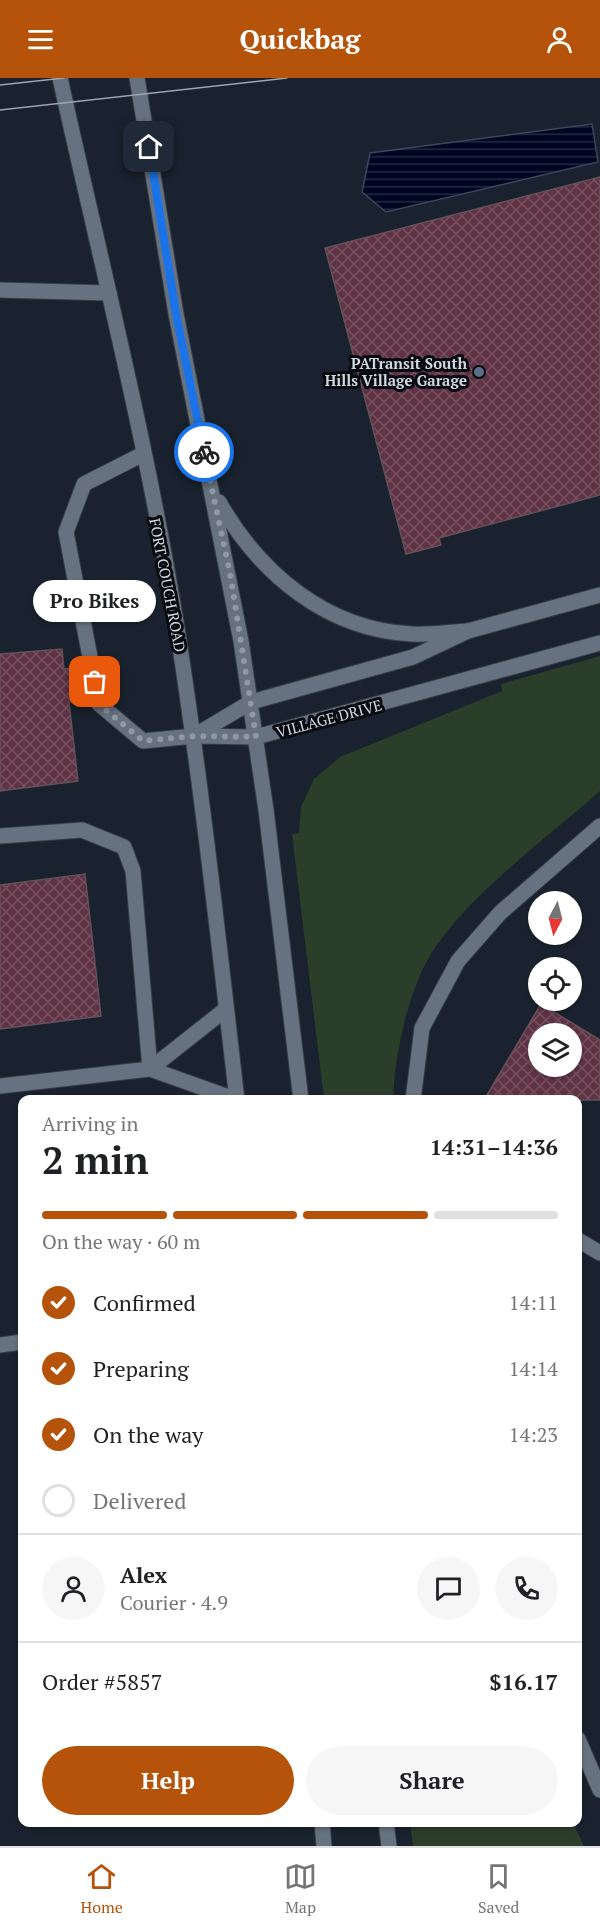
<!DOCTYPE html>
<html lang="en">
<head>
<meta charset="utf-8">
<style>
  :root { --surface:#fff; --page:#f6f6f6; --text:#202124; --muted:#757577; --line:#e0e0e0; --accent:#b45309 }
  body { margin:0; font-family:"PT Serif",serif; background:var(--page); color:var(--text); height:100vh; display:flex; flex-direction:column; font-size:22px; white-space:nowrap }
  * { box-sizing:border-box; margin:0 }
  p { font-size:20px; color:var(--muted) }
  .icon { flex:none; width:33px; height:33px; fill:none; stroke:currentColor; stroke-width:2; stroke-linecap:round; stroke-linejoin:round }
  .map { position:relative; flex:1; overflow:hidden }
  .side { position:absolute; left:18px; top:1017px; width:564px; height:732px; display:flex; flex-direction:column; background:var(--surface); border-radius:12px; box-shadow:0 2px 4px #0004 }
  .side>* { flex:none }
  .needle { width:39px; rotate:187deg }
  .tools { position:absolute; left:528px; top:813px; display:grid; gap:12px }
  .tools a { display:grid; place-items:center; width:54px; height:54px; border-radius:50%; background:var(--surface); box-shadow:0 2px 4px #0004; font-size:30px }
  .pin { position:absolute; display:grid; place-items:center; width:51px; height:51px; color:#fff; margin:-26px; border-radius:12px; box-shadow:0 3px 9px #0006 }
  .courier { position:absolute; display:grid; place-items:center; width:60px; height:60px; margin:-30px; border:4px solid #1a73e8; border-radius:50%; background:#fff; color:#222; box-shadow:0 2px 8px #0007 }
  .bubble { position:absolute; height:42px; border-radius:21px; background:var(--surface); box-shadow:0 2px 4px #0004; font-size:20px; font-weight:600; line-height:42px; text-align:center }
  .head em { font-style:normal; font-weight:600 }
  .head div { display:flex; flex-direction:column-reverse }
  .head { display:flex; align-items:center; justify-content:space-between; height:102px; padding:0 24px }
  h1 { font-size:39px; font-weight:600; line-height:45px }
  .bar { display:grid; grid-template-columns:repeat(4,1fr); gap:9px 6px; align-content:center; height:72px; padding:0 24px }
  .bar i { height:8px; border-radius:4px; background:var(--line) }
  .bar .selected { background:var(--accent) }
  .bar p { grid-column:span 4 }
  .line { display:flex; align-items:center; gap:15px; padding:0 24px; border-top:2px solid var(--line) }
  .line div { flex:1 }
  .round { display:grid; place-items:center; flex:none; width:63px; height:63px; border-radius:32px; background:var(--page) }
  ol { padding:0 24px; list-style:none }
  li { display:flex; align-items:center; gap:18px; height:66px }
  li p { margin-inline-start:auto }
  li .icon { padding:6px; border-radius:50%; background:var(--accent); color:#fff; stroke-width:4 }
  li:last-child { color:var(--muted) }
  li i { width:33px; height:33px; border:3px solid var(--line); border-radius:50% }
  .button { display:flex; gap:12px; margin-top:auto; padding:12px 24px }
  .button a { flex:1; height:69px; border-radius:36px; background:var(--accent); color:#fff; font-size:24px; font-weight:600; line-height:69px; text-align:center }
  .button a+a { background:var(--page); color:var(--text) }
  header { display:flex; justify-content:space-between; align-items:center; height:78px; padding:0 24px; background:var(--accent); color:#fff; font-size:27px; font-weight:600 }
  .tabs { display:flex; justify-content:space-around; align-items:center; height:84px; border-top:2px solid var(--line); background:var(--surface); font-size:16px; color:var(--muted) }
  .tabs a { display:grid; justify-items:center; gap:3px }
  .tabs .selected { color:var(--accent) }
  .map>svg:first-child { display:block }
</style>
</head>
<body>
<header><svg class="icon" aria-label="menu" viewBox="0 0 24 24"><path d="M4 6h16M4 12h16M4 18h16"/></svg>Quickbag<svg class="icon" aria-label="person" viewBox="0 0 24 24"><circle cx="12" cy="8" r="4"/><path d="M4 21q1-7 8-7t8 7"/></svg></header>
<div class="map">
<svg width="600" height="1768" viewBox="0 0 600 1768">
  <defs>
    <pattern id="water-rules" width="6" height="5" patternUnits="userSpaceOnUse" patternTransform="scale(1.5)"><rect width="6" height="5" fill="#000622"/><path d="M0 2.5h6" fill="none" stroke="#242a42"/></pattern>
    <pattern id="building-cross-hatch" width="8" height="8" patternUnits="userSpaceOnUse" patternTransform="scale(1.5)"><rect width="8" height="8" fill="#5f3343"/><path d="M0 0l8 8M0 8l8-8" fill="none" stroke="#75505e"/></pattern>
  </defs>
  <rect width="100%" height="100%" fill="#19222e"/>
  <path fill="#2b3e29" d="M600,578V713C545,762 479,808 436,868C409,907 395,974 393,1021H324L292,756L299,755L301,729L314,701L340,679L502,613L501,606Z
    M410,1745H573L584,1768H413Z"/>
  <path fill="url(#water-rules)" stroke="#3f455b" stroke-width="1.5" d="M592,46L598,84L386,134L362,114L370,75Z"/>
  <path fill="url(#building-cross-hatch)" stroke="#635156" stroke-width="1.5" fill-rule="evenodd" d="M600,99V417L439,460L441,467L406,476L325,170Z
    M62,571L64,591L70,590L73,624H69L78,703L0,713V576Z
    M85,796L101,938L0,951V807Z
    M541,926L600,962V1022H484ZM538,956H572V988H538Z"/>
  <g fill="none" stroke-linecap="round" stroke-linejoin="round">
    <defs>
      <path id="service" d="M143,376L84,406L66,454L99,626L143,663L194,658
        M0,758L82,752L124,769L133,793L150,991
        M150,991L226,931
        M0,1008L150,991L237,1022
        M413,1022L422,950L458,883L500,835L600,748
        M578,1162L600,1175
        M578,1661L600,1712"/>
      <path id="minor" d="M0,212L109,215
        M194,658L251,624L413,579L468,553L600,517
        M196,658L256,659L600,565
        M0,1267L22,1264"/>
      <path id="tertiary" d="M60,0C101,185 148,369 178,556C202,711 219,866 237,1022
        M137,0L176,236L241,563L266,732L301,1022
        M219,424C260,496 327,552 412,556C430,557 449,554 468,553
        M322,1744L324,1768
        M386,1744L389,1768"/>
    </defs>
    <use href="#service" stroke="#363d46" stroke-width="17"/>
    <use href="#minor" stroke="#363d46" stroke-width="17"/>
    <use href="#tertiary" stroke="#363d46" stroke-width="17"/>
    <use href="#service" stroke="#677280" stroke-width="15"/>
    <use href="#minor" stroke="#677280" stroke-width="15"/>
    <use href="#tertiary" stroke="#677280" stroke-width="15"/>
    <path stroke="#9ea5ae" stroke-width="1.5" d="M0,7L64,0
      M0,32L287,0"/>
  </g>
  <g fill="none" stroke-linecap="round" stroke-linejoin="round">
    <path stroke="#9198a2" stroke-width="6" stroke-dasharray="0 10.8" d="M95,604L99,626L143,663L194,658L256,659L230,495L204,374"/>
    <path stroke="#1a73e8" stroke-width="8" d="M149,69L176,236L204,374"/>
  </g>
  <circle fill="#5c6f8a" stroke="#080b10" stroke-width="2" cx="479" cy="294" r="6"/>
  <g text-anchor="middle" dominant-baseline="central" stroke-width="6" stroke-linejoin="round" paint-order="stroke">
    <g font-size="15" font-weight="bold" fill="#d2d8e0" stroke="#080b10" text-anchor="end">
      <text x="467" y="285">PATransit South<tspan x="467" dy="17">Hills Village Garage</tspan></text>
    </g>
    <g font-size="15" fill="#d2d8e0" stroke="#080b10">
      <text transform="translate(168 507) rotate(79)">FORT COUCH ROAD</text>
      <text transform="translate(329 640) rotate(-15)">VILLAGE DRIVE</text>
    </g>
  </g>
</svg>
<div class="tools">
<a><svg class="needle" viewBox="-14 -14 28 28"><path d="M0-13l5 13h-10z" fill="#e53935"/><path d="M0 13l5-13h-10z" fill="#757577"/></svg></a>
<a><svg class="icon" aria-label="locate" viewBox="0 0 24 24"><circle cx="12" cy="12" r="6"/><path d="M12 2v4M12 18v4M2 12h4M18 12h4"/></svg></a>
<a><svg class="icon" aria-label="layers" viewBox="0 0 24 24"><path d="M12 4l9 5-9 5-9-5zM3 14l9 5 9-5"/></svg></a>
</div>
<div class="pin" style="left:95px;top:604px;background:#ea580c"><svg class="icon" aria-label="bag" viewBox="0 0 24 24"><path d="M5 8h14l-1 12H6zM9 8a3 3 0 0 1 6 0"/></svg></div>
<div class="pin" style="left:149px;top:69px;background:#1f2937"><svg class="icon" aria-label="home" viewBox="0 0 24 24"><path d="M3 11l9-7 9 7M6 9v11h12V9"/></svg></div>
<div class="courier" style="left:204px;top:374px"><svg class="icon" aria-label="bike" viewBox="0 0 24 24"><circle cx="6" cy="16" r="4"/><circle cx="18" cy="16" r="4"/><path d="M6 16l4-8h5l3 8M10 8l3 8H6M13 5h3"/></svg></div>
<div class="bubble" style="left:33px;top:502px;width:123px">Pro Bikes</div>
<section class="side">
<div class="head"><div><h1>2 min</h1><p>Arriving in</p></div><em>14:31–14:36</em></div>
<div class="bar"><i class="selected"></i><i class="selected"></i><i class="selected"></i><i></i><p>On the way · 60 m</p></div>
<ol>
<li><svg class="icon" aria-label="check" viewBox="0 0 24 24"><path d="M5 12l5 5 9-10"/></svg>Confirmed<p>14:11</p></li>
<li><svg class="icon" aria-label="check" viewBox="0 0 24 24"><path d="M5 12l5 5 9-10"/></svg>Preparing<p>14:14</p></li>
<li><svg class="icon" aria-label="check" viewBox="0 0 24 24"><path d="M5 12l5 5 9-10"/></svg>On the way<p>14:23</p></li>
<li><i></i>Delivered</li>
</ol>
<div class="line" style="height:108px"><a class="round"><svg class="icon" aria-label="person" viewBox="0 0 24 24"><circle cx="12" cy="8" r="4"/><path d="M4 21q1-7 8-7t8 7"/></svg></a><div><b>Alex</b><p>Courier · 4.9</p></div><a class="round"><svg class="icon" aria-label="chat" viewBox="0 0 24 24"><path d="M4 5h16v11H9l-5 4z"/></svg></a><a class="round"><svg class="icon" aria-label="phone" viewBox="0 0 24 24"><path d="M5 4h4l2 5-3 2q2 4 5 5l2-3 5 2v4C11 20 4 13 5 4z"/></svg></a></div>
<div class="line" style="height:78px"><div>Order #5857</div><b>$16.17</b></div>
<div class="button"><a>Help</a><a>Share</a></div>
</section>
</div>
<nav class="tabs">
<a class="selected"><svg class="icon" aria-label="home" viewBox="0 0 24 24"><path d="M3 11l9-7 9 7M6 9v11h12V9"/></svg>Home</a>
<a><svg class="icon" aria-label="map" viewBox="0 0 24 24"><path d="M3 6l6-2 6 2 6-2v14l-6 2-6-2-6 2zM9 4v14M15 6v14"/></svg>Map</a>
<a><svg class="icon" aria-label="saved" viewBox="0 0 24 24"><path d="M7 4h10v16l-5-4-5 4z"/></svg>Saved</a>
</nav>
</body>
</html>
